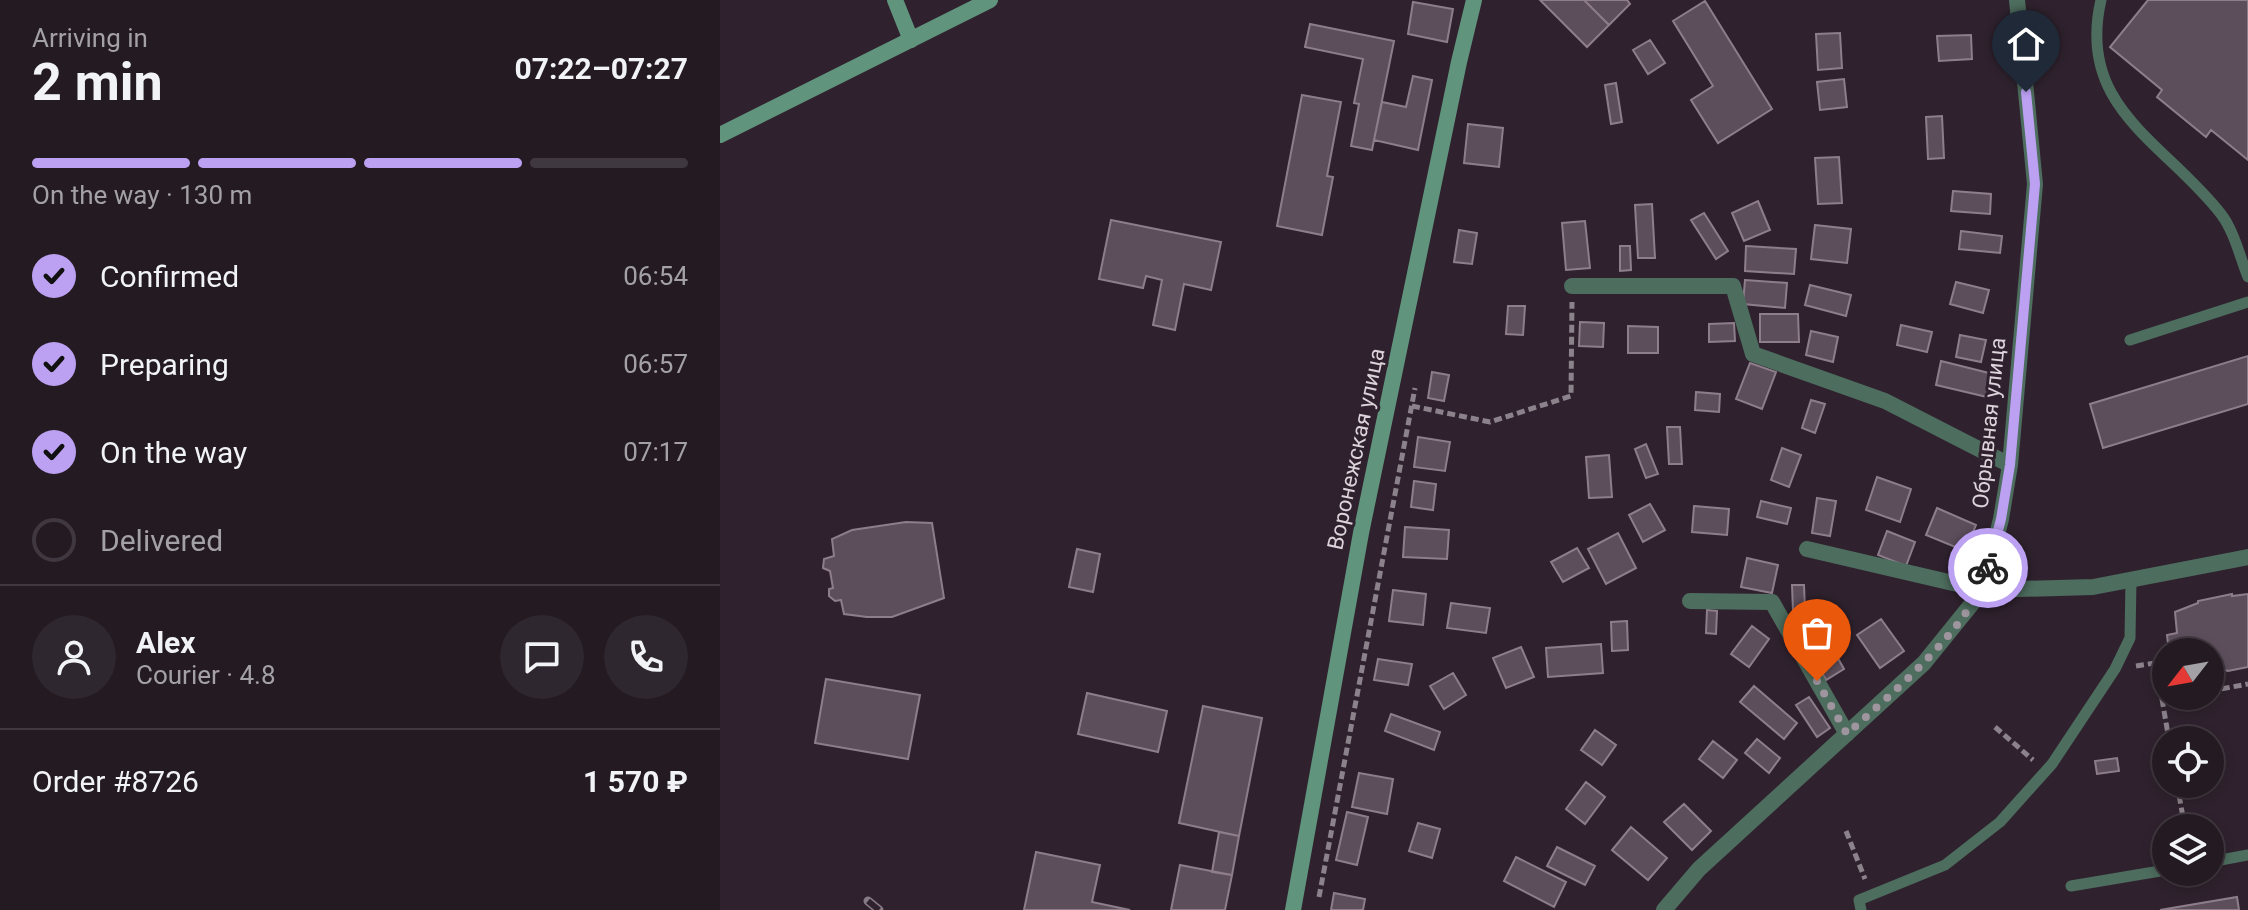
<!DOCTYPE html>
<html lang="en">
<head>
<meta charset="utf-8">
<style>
  :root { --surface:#231a22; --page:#2f272f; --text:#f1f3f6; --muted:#a3a1a5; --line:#403840; --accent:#bca0f2 }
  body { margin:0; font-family:Roboto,sans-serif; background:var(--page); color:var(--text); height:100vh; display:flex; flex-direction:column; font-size:30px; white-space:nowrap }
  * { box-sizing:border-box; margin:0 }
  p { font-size:26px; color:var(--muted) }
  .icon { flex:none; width:44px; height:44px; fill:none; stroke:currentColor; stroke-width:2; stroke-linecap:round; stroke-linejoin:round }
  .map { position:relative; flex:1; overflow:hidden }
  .side { display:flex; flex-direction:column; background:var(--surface); width:720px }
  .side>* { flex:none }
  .needle { width:52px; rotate:239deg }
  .controls { position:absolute; left:1432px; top:638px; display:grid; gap:16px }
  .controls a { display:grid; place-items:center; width:72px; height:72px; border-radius:50%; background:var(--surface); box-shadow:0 4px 12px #0003,0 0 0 2px var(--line); font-size:40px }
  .pin { position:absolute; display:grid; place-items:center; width:68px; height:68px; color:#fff; margin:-82px -34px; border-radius:50% 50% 50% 0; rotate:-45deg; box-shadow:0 0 8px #0007 }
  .pin .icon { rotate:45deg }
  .courier { position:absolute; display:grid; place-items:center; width:80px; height:80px; margin:-40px; border:6px solid #bca0f2; border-radius:50%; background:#fff; color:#222; box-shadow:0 2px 10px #0007 }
  .head em { font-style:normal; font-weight:700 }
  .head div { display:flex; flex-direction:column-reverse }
  .head { display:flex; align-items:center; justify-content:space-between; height:136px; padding:0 32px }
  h1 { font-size:52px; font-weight:700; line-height:60px }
  .bar { display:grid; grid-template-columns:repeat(4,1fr); gap:12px 8px; align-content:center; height:96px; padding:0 32px }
  .bar i { height:10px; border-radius:6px; background:var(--line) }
  .bar .on { background:var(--accent) }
  .bar p { grid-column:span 4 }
  .line { display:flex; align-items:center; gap:20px; padding:0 32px; border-top:2px solid var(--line) }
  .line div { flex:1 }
  .round { display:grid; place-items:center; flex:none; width:84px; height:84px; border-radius:42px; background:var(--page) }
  ol { padding:0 32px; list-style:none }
  li { display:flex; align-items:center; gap:24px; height:88px }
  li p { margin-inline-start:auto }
  li .icon { padding:8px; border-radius:50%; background:var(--accent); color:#111; stroke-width:4 }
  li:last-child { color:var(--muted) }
  li i { width:44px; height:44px; border:4px solid var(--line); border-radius:50% }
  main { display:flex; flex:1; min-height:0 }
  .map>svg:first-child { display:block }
</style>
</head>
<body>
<main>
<section class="side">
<div class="head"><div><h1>2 min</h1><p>Arriving in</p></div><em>07:22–07:27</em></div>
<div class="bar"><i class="on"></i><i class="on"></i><i class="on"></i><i></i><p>On the way · 130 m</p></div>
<ol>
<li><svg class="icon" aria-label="check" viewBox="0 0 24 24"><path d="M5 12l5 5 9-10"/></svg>Confirmed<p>06:54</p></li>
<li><svg class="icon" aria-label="check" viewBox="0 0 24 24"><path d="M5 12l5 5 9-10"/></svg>Preparing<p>06:57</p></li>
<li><svg class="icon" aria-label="check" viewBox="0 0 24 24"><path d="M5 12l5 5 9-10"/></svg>On the way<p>07:17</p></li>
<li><i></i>Delivered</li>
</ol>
<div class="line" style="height:144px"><a class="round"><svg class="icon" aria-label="person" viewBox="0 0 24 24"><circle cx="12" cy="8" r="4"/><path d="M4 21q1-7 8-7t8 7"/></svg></a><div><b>Alex</b><p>Courier · 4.8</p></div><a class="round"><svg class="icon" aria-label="chat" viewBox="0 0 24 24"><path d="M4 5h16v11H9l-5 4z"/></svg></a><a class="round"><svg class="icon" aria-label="phone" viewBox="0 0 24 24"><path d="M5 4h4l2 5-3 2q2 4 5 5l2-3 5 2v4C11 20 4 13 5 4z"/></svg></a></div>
<div class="line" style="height:104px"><div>Order #8726</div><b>1 570 ₽</b></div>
</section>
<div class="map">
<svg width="1528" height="910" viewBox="0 0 1528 910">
  <rect width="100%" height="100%" fill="#2f222e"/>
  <path fill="#5d4e5b" stroke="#8e7e8c" stroke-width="2" d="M820,0H864L889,25L867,47Z
    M864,0H907L910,4L889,25Z
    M1428,0H1528V160L1491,130L1486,137L1437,97L1442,90L1390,47Z
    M985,1L1052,109L998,143L971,100L993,86L953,21Z
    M693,2L733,9L727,42L688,34Z
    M590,24L674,41L652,150L631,146L639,104L634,103L643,59L585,47Z
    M1120,33L1122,68L1098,70L1096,34Z
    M1251,35L1252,59L1219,61L1217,36Z
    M930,40L945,63L928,74L913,50Z
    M693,76L712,80L698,150L654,140L662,102L686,107Z
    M1124,79L1127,107L1100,110L1097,82Z
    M896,83L902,122L891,124L885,85Z
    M582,95L621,102L607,176L613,177L602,235L557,226Z
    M1222,116L1224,158L1208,159L1206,117Z
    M748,124L783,128L779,167L744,163Z
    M1119,157L1122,203L1098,204L1095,158Z
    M1233,191L1271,194L1270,214L1231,211Z
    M1038,201L1050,230L1024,241L1012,213Z
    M932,204L935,258H918L915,205Z
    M984,213L1008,251L996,259L971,220Z
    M391,220L501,242L491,290L464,284L455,330L433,325L442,280L426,276L423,288L379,279Z
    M865,221L870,268L846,270L842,223Z
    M1095,225L1131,229L1127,263L1091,259Z
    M739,230L757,233L752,264L734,262Z
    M1241,231L1282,236L1280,253L1239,249Z
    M900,246H910L911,270L900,271Z
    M1026,246L1076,249L1074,274L1025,271Z
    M1025,280L1067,283L1065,308L1023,304Z
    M1236,282L1269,290L1263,313L1230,304Z
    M1090,285L1131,295L1126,316L1085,305Z
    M788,306H805L803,335L786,334Z
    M1040,314H1078L1079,342H1040Z
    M860,322L884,323L883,347L859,346Z
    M1014,323L1015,341L989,342V324Z
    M1181,325L1212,332L1207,352L1177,345Z
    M908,326L938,327V353H908Z
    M1091,331L1118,337L1113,362L1086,355Z
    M1240,335L1266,340L1261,362L1236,357Z
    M1528,356V404L1383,448L1370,404Z
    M1221,361L1273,374L1267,397L1216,385Z
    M1030,363L1056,372L1042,409L1016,399Z
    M712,372L729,375L724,401L708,398Z
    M976,392L1000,394L999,412L975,410Z
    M1091,400L1105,404L1095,433L1082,428Z
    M947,427H960L962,464H949Z
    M698,437L730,442L725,471L694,467Z
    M926,444L938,474L926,478L915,449Z
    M1062,448L1081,455L1069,487L1051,480Z
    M889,455L892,497L869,498L866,457Z
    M1157,477L1191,489L1180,522L1146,510Z
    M694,481L716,484L713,510L691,507Z
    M1097,498L1116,501L1110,536L1092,533Z
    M1041,501L1071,508L1067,524L1037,517Z
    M930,504L945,530L923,542L909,515Z
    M974,506L1009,509L1007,535L972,532Z
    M1217,508L1256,525L1245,551L1206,535Z
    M186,522L212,523L224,598L172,617H147L124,614L121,600L115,601L109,596V589L113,588L110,571L103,568L104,559L114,556L112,539L132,530Z
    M685,527L729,530L727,559L683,557Z
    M1167,531L1195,542L1186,566L1158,555Z
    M898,533L916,568L886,584L868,549Z
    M857,548L869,568L843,582L831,562Z
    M357,549L380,554L373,592L349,587Z
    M1027,558L1058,565L1052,593L1021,587Z
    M1072,585H1084L1085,610L1073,611Z
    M673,590L706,594L703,625L669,621Z
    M1512,594V596L1528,594V667L1508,671L1497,668L1490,670V652H1449L1447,635L1457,633L1455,612L1478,603V601Z
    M731,603L770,608L766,633L727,628Z
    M987,610L997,611L996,634L986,633Z
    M1161,619L1184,651L1160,668L1137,635Z
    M907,621L908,650L892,651L891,622Z
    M1032,626L1049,639L1029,667L1011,654Z
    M881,644L883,673L828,677L826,648Z
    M1111,646L1124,669L1106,680L1093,657Z
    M801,647L814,677L786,688L773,658Z
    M658,659L692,664L688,685L654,680Z
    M733,673L746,695L724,709L710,686Z
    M106,679L200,695L188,759L95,743Z
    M1034,686L1077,723L1064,739L1020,702Z
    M367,693L447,711L438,752L358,734Z
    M1089,697L1110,728L1097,737L1076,705Z
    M483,706L542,718L519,836L459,823Z
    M671,714L720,732L714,750L665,731Z
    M875,730L896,745L882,765L861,750Z
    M1037,739L1060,758L1049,773L1025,753Z
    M993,741L1017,760L1003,778L979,759Z
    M1397,758L1399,771L1377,774L1375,761Z
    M639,773L673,779L667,814L632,807Z
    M866,782L885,797L865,824L846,809Z
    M964,804L991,831L972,850L944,822Z
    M627,812L648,817L637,865L616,860Z
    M698,823L720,829L712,858L689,851Z
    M911,827L947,858L928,880L892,850Z
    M499,832L519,836L512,875L492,872Z
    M837,847L875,866L865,885L827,866Z
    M316,852L380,865L372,902L410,910H304Z
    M796,857L846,882L834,907L784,881Z
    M460,865L512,875L505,910H451Z
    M614,893L645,899L643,910H611Z
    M1517,897L1519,910H1440Z"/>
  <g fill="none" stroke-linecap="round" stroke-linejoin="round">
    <path stroke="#8c828b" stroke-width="5" stroke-dasharray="8 4" stroke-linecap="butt" d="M692,406L770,422L851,396L852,302
      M1416,666L1435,663L1442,699L1461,696
      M1490,691L1528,684
      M1442,699L1449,740
      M1275,727L1313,760
      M1457,784L1465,828
      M1126,831L1145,879
      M599,897L695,388"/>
    <path stroke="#4d6d5e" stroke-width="11" d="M1381,0C1356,108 1445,142 1501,214C1514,231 1520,257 1528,277
      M1410,340L1528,302
      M1490,862L1528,855
      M1351,886L1446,870
      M1141,910L1139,900L1225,865L1280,822L1332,764L1395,669L1410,638L1411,580"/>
    <path stroke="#4d6d5e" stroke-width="16" d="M852,286H1013L1033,354L1165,401L1290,465
      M1087,549L1263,590L1373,587L1528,557
      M970,601L1052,602L1127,734
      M944,910L979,869L1204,663L1263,590L1281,519L1290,465L1315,184L1297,0"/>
    <path stroke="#60947d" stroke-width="16" d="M175,0L191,40
      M0,135L270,0
      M573,910L641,533L739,62L754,0"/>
    <defs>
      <path id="rail" d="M148,901L159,910"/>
    </defs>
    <use href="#rail" stroke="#877c86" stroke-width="9"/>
    <use href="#rail" stroke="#2f222e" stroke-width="6" stroke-dasharray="18" stroke-linecap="butt"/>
  </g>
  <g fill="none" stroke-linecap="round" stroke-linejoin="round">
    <path stroke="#9f959e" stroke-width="8" stroke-dasharray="0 14.4" d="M1097,681L1127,734C1170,695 1254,625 1268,568"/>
    <path stroke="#bca0f2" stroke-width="10" d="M1268,568L1281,519L1290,465L1315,184L1306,92"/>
  </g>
  <g text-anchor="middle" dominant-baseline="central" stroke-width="6" stroke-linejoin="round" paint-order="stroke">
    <g font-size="22" fill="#dcd3db" stroke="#2f222e">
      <text transform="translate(1269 423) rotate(-84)">Обрывная улица</text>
      <text transform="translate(636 449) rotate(-78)">Воронежская улица</text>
    </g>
  </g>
</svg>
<div class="controls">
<a><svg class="needle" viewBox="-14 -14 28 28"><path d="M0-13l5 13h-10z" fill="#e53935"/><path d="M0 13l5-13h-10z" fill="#a3a1a5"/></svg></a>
<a><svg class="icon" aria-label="locate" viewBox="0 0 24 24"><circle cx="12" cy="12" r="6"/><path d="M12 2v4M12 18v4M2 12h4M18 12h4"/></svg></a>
<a><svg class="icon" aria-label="layers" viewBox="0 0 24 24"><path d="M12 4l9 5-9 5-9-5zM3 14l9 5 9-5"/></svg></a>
</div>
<div class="pin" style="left:1097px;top:681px;background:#ea580c"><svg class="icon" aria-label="bag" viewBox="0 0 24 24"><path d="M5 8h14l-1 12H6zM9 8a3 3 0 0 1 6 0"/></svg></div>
<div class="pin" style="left:1306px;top:92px;background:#1f2937"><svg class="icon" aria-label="home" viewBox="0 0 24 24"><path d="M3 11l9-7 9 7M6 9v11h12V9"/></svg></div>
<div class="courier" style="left:1268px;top:568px"><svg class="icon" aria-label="bike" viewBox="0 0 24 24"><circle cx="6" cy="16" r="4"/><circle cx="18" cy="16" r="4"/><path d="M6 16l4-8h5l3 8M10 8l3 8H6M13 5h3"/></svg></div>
</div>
</main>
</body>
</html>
